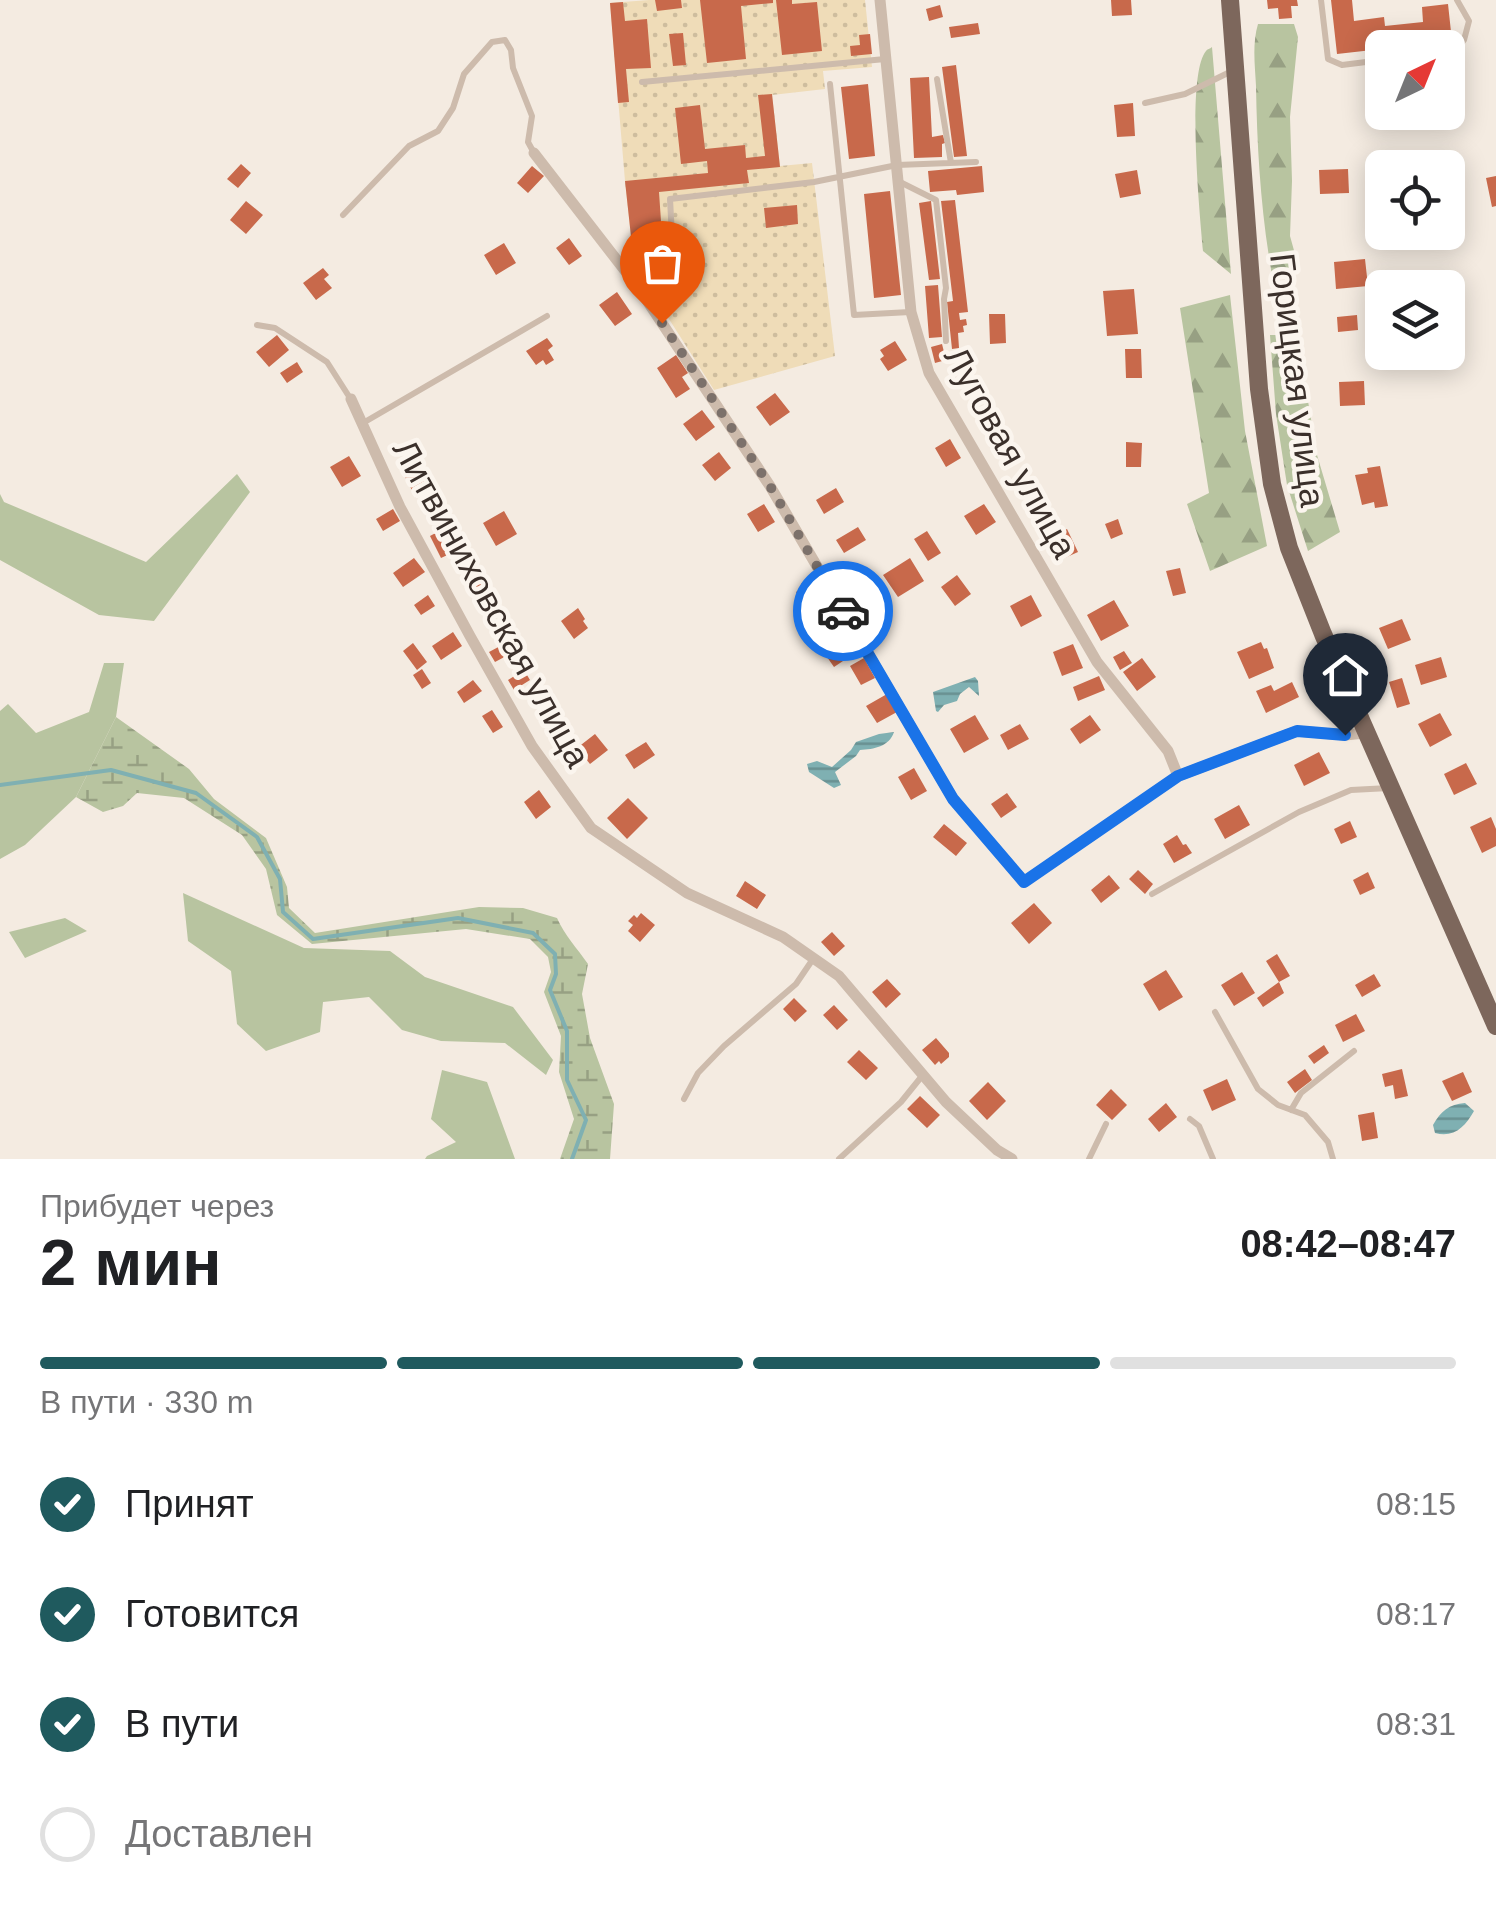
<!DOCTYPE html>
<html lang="ru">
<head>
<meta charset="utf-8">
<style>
  :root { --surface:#fff; --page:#f6f6f6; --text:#202124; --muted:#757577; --line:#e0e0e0; --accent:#1f5a5e }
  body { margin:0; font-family:Arial,sans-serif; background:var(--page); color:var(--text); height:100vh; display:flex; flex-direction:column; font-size:38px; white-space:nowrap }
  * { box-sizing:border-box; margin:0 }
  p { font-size:32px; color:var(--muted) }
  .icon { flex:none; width:55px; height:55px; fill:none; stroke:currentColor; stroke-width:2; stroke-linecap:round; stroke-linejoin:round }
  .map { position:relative; height:1159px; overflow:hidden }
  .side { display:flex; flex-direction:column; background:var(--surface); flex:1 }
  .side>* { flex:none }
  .needle { width:65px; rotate:43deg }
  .controls { position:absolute; left:1365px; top:30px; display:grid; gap:20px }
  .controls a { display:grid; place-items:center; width:100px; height:100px; border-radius:15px; background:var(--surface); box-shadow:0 5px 25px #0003; font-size:50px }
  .pin { position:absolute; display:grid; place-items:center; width:85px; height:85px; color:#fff; margin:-102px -42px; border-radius:50% 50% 50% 0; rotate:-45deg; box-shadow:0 0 10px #0007 }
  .pin .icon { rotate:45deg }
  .courier { position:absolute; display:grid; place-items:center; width:100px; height:100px; margin:-50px; border:8px solid #1a73e8; border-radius:50%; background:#fff; color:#222; box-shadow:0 2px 12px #0007 }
  .overview em { font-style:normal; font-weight:700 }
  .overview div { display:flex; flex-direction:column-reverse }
  .overview { display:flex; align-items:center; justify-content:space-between; height:170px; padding:0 40px }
  h1 { font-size:65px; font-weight:700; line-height:75px }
  .bar { display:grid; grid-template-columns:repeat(4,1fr); gap:15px 10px; align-content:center; height:120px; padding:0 40px }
  .bar i { height:12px; border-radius:8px; background:var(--line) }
  .bar .current { background:var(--accent) }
  .bar p { grid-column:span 4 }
  ol { padding:0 40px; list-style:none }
  li { display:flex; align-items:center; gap:30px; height:110px }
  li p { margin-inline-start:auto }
  li .icon { padding:10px; border-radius:50%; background:var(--accent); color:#fff; stroke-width:4 }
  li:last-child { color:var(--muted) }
  li i { width:55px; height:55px; border:5px solid var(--line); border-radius:50% }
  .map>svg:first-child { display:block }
</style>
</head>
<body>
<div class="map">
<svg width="1496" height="1159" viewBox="0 0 1496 1159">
  <defs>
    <pattern id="forest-firs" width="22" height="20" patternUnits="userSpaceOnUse" patternTransform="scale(2.5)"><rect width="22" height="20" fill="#b8c4a0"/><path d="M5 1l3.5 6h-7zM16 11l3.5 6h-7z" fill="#97a083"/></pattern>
    <pattern id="wetland-marsh" width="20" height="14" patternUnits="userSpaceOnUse" patternTransform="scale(2.5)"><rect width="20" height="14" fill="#b8c4a0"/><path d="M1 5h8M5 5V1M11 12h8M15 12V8" fill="none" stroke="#97a083"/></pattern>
    <pattern id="sand-dots" width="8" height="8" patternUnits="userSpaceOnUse" patternTransform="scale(2.5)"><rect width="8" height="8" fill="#efdcb8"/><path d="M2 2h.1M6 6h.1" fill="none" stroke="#cebd9e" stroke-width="1.8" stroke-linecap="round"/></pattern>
    <pattern id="water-rules" width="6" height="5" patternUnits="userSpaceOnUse" patternTransform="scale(2.5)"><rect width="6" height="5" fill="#7fb0b2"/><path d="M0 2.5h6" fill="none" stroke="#699091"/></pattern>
  </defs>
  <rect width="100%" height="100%" fill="#f4ebe1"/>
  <path fill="#b8c4a0" d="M237,474L250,492L154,621L99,615L0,560V494L4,502L146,562Z
    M104,663H124L116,717L76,797L25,845L0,859V711L8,704L36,733L89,712Z
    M183,893L304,948L390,951L425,977L513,1007L553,1060L546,1075L505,1043L441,1041L402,1030L369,997L323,1002L320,1032L266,1051L237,1024L231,971L188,941Z
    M65,918L87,931L25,958L9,932Z
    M442,1070L487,1082L515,1159H425L427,1156L456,1142L431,1119Z"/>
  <path fill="url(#forest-firs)" d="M1258,24H1294L1298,37L1290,117L1292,181L1290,236L1300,272L1272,275C1261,213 1257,149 1256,86C1255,66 1252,44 1258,24Z
    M1212,47L1231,274L1203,251C1200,216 1186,75 1206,51C1207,49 1210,49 1212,47Z
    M1230,295L1245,431L1267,546L1210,571L1187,504L1209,493L1180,308Z
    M1270,335H1297L1317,455L1340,532L1308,551L1287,485L1276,414Z"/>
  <path fill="url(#wetland-marsh)" d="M116,717L189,769L214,799L266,838L287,887L289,908L315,933L479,907L523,908L557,918C565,936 577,948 588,964L582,994L590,1038L614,1104L610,1159H560L574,1119L559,1072L561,1036L544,992L551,972L548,957L530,939L466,929L312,944L277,915L266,869L242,835L184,798L137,793L123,806L103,812L76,797Z"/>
  <path fill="url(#sand-dots)" d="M649,0H865L872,67L823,71L825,89L772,95L780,166L812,163L835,356L714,390L636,267L633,255L625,181L610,3Z"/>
  <path fill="url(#water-rules)" d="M975,677L978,681L979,696L969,687L960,694L957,701L944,705L938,712L936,711L933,692Z
    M894,732C889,747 874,749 860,750L856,756L835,772L841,785L834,788L809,772L807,764L817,761L832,767L851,750L856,742L879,734Z
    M1465,1103L1474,1111C1465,1127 1454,1138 1435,1133L1433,1125C1441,1111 1449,1104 1465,1103Z"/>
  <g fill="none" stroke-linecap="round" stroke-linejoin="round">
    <path stroke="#7fb0b2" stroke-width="4" d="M0,785L111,770L196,793L257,837L280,879L283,912L313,939L458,918L533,933L555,954L556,974L550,990L567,1031V1080L586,1120L572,1159"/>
  </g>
  <path fill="#c8694b" d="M655,0H681L682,8L657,11Z
    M700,0H773V3L741,6L746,59L707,63Z
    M776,0H792V4L817,2L822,51L782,55Z
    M1111,0H1131L1132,15L1112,16Z
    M1267,0H1297L1298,6H1291L1292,18L1279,19L1278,8L1268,9Z
    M1331,0H1352L1354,21L1384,17L1385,26L1423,22L1422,7L1448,4L1452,41L1337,54Z
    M623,2L625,21L647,19L651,68L626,69L629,102L618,103L610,3Z
    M940,5L943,17L929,21L926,9Z
    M978,23L980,34L951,38L949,27Z
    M683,33L686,65L673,66L669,34Z
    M870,34L872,54L851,56L850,46L860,45L859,35Z
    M956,65L967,156L954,157L942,67Z
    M929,77L932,137L943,135L945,143L942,144V157L914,158L910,78Z
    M868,84L875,156L849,159L841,87Z
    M772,94L780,167L747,170L749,183L659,192L664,265L636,267L633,255L625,181L708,173L707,161L681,164L675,108L700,105L705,149L745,145L746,158L765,156L758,95Z
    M1133,103L1135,136L1117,137L1114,105Z
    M241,164L251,173L238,188L227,179Z
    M532,166L544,176L528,193L517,183Z
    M982,166L984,192L957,195L956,190L930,192L928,171Z
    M1348,169L1349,193L1320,194L1319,170Z
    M1137,170L1141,194L1120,198L1115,174Z
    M1496,176V206L1492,207L1486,178Z
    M890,191L901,295L874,298L864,194Z
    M955,200L968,312L959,313L960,320L966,319L967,325L963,326L964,332L958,333L959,348L952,349L947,302L953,301L941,201Z
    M246,201L263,215L246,234L230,220Z
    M931,201L940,279L929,280L919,203Z
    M797,205L798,224L766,228L764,208Z
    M569,238L582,256L569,265L556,248Z
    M504,243L516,263L496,275L484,255Z
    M689,247L691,272L681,273L679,248Z
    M1365,259L1368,286L1336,289L1334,262Z
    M323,268L329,275L324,279L332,288L316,300L303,283Z
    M938,285L942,337L929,338L925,286Z
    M1134,289L1138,334L1107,336L1103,291Z
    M617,292L632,314L615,326L599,305Z
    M989,314H1005L1006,343L990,344Z
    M1357,315L1358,330L1338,332L1337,317Z
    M277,335L289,350L269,367L256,352Z
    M547,338L553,346L548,350L554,360L546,365L543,360L536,365L526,351Z
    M895,341L907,360L888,371L880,359L884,356L880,350Z
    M942,344L946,360L935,363L931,347Z
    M1125,349H1141L1142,378H1126Z
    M676,355L688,373L682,377L690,389L676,398L657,368Z
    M297,362L303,372L287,383L280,373Z
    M1364,381L1365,405L1340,406L1339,382Z
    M775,393L790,412L770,426L756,407Z
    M702,410L715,427L696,441L683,424Z
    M950,439L961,458L946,467L935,448Z
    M1126,442L1142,443L1141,467H1126Z
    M719,452L731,468L715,481L702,465Z
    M349,456L361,476L342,487L330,467Z
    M418,460L433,489L416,498L401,469Z
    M1380,466L1388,506L1375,508L1374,502L1362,505L1355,475L1368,473L1367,468Z
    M836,488L844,502L824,514L816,500Z
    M764,504L775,522L758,532L747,514Z
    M984,504L996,522L976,535L964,516Z
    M393,509L400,521L383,531L376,519Z
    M504,511L517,534L496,546L483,523Z
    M1118,519L1123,534L1111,539L1105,524Z
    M858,527L866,540L844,553L836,540Z
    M445,528L456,551L441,558L430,536Z
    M1067,529L1078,552L1058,561L1047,539Z
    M927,531L941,553L928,561L914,539Z
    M414,558L425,572L403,587L393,573Z
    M910,558L924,581L898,597L883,575Z
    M859,568L884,609L868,618L843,578Z
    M1180,568L1186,593L1173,596L1166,571Z
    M481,573L492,589L475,600L464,583Z
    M957,575L971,594L955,606L941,587Z
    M809,579L820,597L805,606L796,592L804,587L801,584Z
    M428,595L435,606L421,615L414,605Z
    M1031,595L1042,616L1021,627L1010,606Z
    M1114,600L1129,626L1101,641L1087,615Z
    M578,608L585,619L583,621L588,628L574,639L561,621Z
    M1402,619L1411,640L1388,649L1379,628Z
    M453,632L462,646L441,660L432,646Z
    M841,633L855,653L834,667L820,647Z
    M1261,642L1264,649L1267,648L1274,668L1249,679L1237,652Z
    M413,643L427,662L417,670L403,651Z
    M504,644L510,654L495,662L489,652Z
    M1073,644L1083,668L1062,676L1053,652Z
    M1124,651L1132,663L1120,670L1113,657Z
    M1441,657L1447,677L1421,685L1415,665Z
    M864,658L875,678L861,685L850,666Z
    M1142,658L1156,677L1137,691L1123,672Z
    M422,669L431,683L422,689L413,675Z
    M524,670L530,680L514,690L508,680Z
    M1099,676L1105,690L1078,701L1073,687Z
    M1402,678L1410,704L1397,708L1389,682Z
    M473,680L482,691L464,703L457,692Z
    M1292,682L1299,697L1266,713L1256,691L1271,685L1274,691Z
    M887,694L897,712L877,723L866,706Z
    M492,710L503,727L493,733L482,716Z
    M1440,713L1452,735L1430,747L1418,724Z
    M975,715L989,739L964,753L950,729Z
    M1090,715L1101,730L1080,744L1070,729Z
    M1020,724L1029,739L1008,750L1000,735Z
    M595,734L608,750L590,764L577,748Z
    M646,742L655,755L634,769L625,755Z
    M1319,752L1330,773L1304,786L1294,765Z
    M1466,763L1477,784L1454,795L1444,774Z
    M914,768L927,791L911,800L898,777Z
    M539,790L551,807L536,819L524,802Z
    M1007,793L1017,807L1001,818L991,804Z
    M628,798L648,818L627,839L607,818Z
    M1239,805L1250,825L1225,839L1214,819Z
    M1491,817L1496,829V846L1482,853L1470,827Z
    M1350,821L1357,837L1341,844L1334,829Z
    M944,824L967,843L956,856L933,837Z
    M1177,835L1183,845L1186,844L1192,853L1174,863L1163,844Z
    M1138,870L1153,884L1145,894L1129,879Z
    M1368,872L1375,888L1360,895L1353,880Z
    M1109,875L1120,888L1101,903L1091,890Z
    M745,881L766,895L757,909L736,896Z
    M1034,903L1052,923L1029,944L1011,923Z
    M641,913L655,925L640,942L628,931L633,925L628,921L634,915L637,918Z
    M832,932L845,946L834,956L821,942Z
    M1277,954L1290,976L1279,982L1266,961Z
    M1166,970L1183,997L1159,1011L1143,984Z
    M1242,972L1255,993L1234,1006L1221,985Z
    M1374,974L1381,986L1362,997L1355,985Z
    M887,979L901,994L886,1008L872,992Z
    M1279,982L1284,993L1263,1007L1257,998Z
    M794,998L807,1011L795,1022L783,1009Z
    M834,1005L848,1020L837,1030L823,1015Z
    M1356,1014L1365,1031L1343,1042L1335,1025Z
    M936,1038L949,1053V1057L941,1064L939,1061L935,1065L922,1050Z
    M1324,1045L1329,1053L1314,1064L1308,1056Z
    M859,1050L878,1068L866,1080L847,1062Z
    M1305,1069L1312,1080L1295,1093L1287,1082Z
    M1402,1069L1408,1096L1395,1099L1393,1085L1385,1087L1382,1074Z
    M1463,1072L1472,1092L1452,1101L1442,1081Z
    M1227,1079L1236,1100L1212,1111L1203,1090Z
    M988,1082L1006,1101L987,1120L969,1101Z
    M1111,1089L1127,1105L1112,1120L1096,1105Z
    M920,1096L940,1115L927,1128L907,1109Z
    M1166,1103L1177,1117L1159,1132L1148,1119Z
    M1374,1112L1378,1138L1362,1141L1358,1115Z"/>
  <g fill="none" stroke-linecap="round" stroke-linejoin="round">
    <path stroke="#cdbbac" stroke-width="6" d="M1321,0L1328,59L1342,65L1382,60
      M1448,50L1457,49L1464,40L1469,21L1457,0
      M937,79L951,163
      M642,82L885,59
      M830,84L854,315L910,312
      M1145,103L1185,94L1234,70
      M900,182L936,200L946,288L944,299L946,341
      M343,215L409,146L438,131L453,108L464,74L492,42L505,40L511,50L513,68L532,116L528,142L534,153
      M672,236L670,199L814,182L897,165L976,162
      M257,325L275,328L327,362L350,398
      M363,423L547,316
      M1152,894L1299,812L1351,790L1389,788
      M1215,1012L1258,1089L1278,1105L1305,1115L1328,1142L1333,1159
      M684,1099L698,1073L724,1046L796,984L813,959
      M1291,1110L1301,1093L1354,1051
      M1190,1119L1199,1126L1213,1159
      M839,1159L901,1102L922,1076
      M1089,1159L1106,1124"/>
    <path stroke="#cdbbac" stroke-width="11" d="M880,0L911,312L929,373L1097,662L1168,751L1178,776
      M534,153L640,290L770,486L953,799L1024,882L1178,776L1297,731L1345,735L1365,733
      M351,399L400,507L470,636L532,746L591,828L687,893L783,937L839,976L946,1102L997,1150L1012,1159"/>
    <path stroke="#7d675c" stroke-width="18" d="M1230,0L1259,389L1272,484L1289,548L1323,634L1496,1026"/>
  </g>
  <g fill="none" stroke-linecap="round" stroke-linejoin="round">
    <path stroke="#7c716b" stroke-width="10" stroke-dasharray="0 18" d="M662,323L770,486L843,611"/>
    <path stroke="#1a73e8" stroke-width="12" d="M843,611L953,799L1024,882L1178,776L1297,731L1345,735"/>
  </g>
  <g text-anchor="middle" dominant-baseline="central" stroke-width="9" stroke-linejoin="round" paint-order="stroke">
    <g font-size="35" fill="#3b302b" stroke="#fbf5ee">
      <text transform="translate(1298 380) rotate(83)">Горицкая улица</text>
      <text transform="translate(1011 452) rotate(61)">Луговая улица</text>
      <text transform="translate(492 603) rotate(61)">Литвиниховская улица</text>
    </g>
  </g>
</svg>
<div class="controls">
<a><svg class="needle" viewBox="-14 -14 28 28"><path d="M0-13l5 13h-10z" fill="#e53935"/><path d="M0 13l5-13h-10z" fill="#757577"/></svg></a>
<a><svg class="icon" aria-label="locate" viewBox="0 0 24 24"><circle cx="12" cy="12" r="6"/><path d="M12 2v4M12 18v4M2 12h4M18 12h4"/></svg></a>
<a><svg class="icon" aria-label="layers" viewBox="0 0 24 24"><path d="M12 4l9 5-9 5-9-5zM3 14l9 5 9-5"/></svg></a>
</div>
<div class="pin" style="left:662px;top:323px;background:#ea580c"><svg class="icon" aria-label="bag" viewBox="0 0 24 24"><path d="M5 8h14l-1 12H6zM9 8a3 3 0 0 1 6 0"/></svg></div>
<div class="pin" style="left:1345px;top:735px;background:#1f2937"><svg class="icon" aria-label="home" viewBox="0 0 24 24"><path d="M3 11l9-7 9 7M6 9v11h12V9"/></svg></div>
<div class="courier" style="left:843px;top:611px"><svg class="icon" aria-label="car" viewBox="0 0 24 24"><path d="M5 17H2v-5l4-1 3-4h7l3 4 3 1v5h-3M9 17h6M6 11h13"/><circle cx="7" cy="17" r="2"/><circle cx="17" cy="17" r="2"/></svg></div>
</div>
<section class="side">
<div class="overview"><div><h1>2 мин</h1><p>Прибудет через</p></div><em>08:42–08:47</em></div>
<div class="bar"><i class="current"></i><i class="current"></i><i class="current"></i><i></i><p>В пути · 330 m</p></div>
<ol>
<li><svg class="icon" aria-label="check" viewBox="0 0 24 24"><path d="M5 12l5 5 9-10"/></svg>Принят<p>08:15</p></li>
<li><svg class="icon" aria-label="check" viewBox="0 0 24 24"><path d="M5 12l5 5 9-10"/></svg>Готовится<p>08:17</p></li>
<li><svg class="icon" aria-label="check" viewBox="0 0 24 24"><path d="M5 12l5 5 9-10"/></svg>В пути<p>08:31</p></li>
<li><i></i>Доставлен</li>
</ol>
</section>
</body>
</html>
